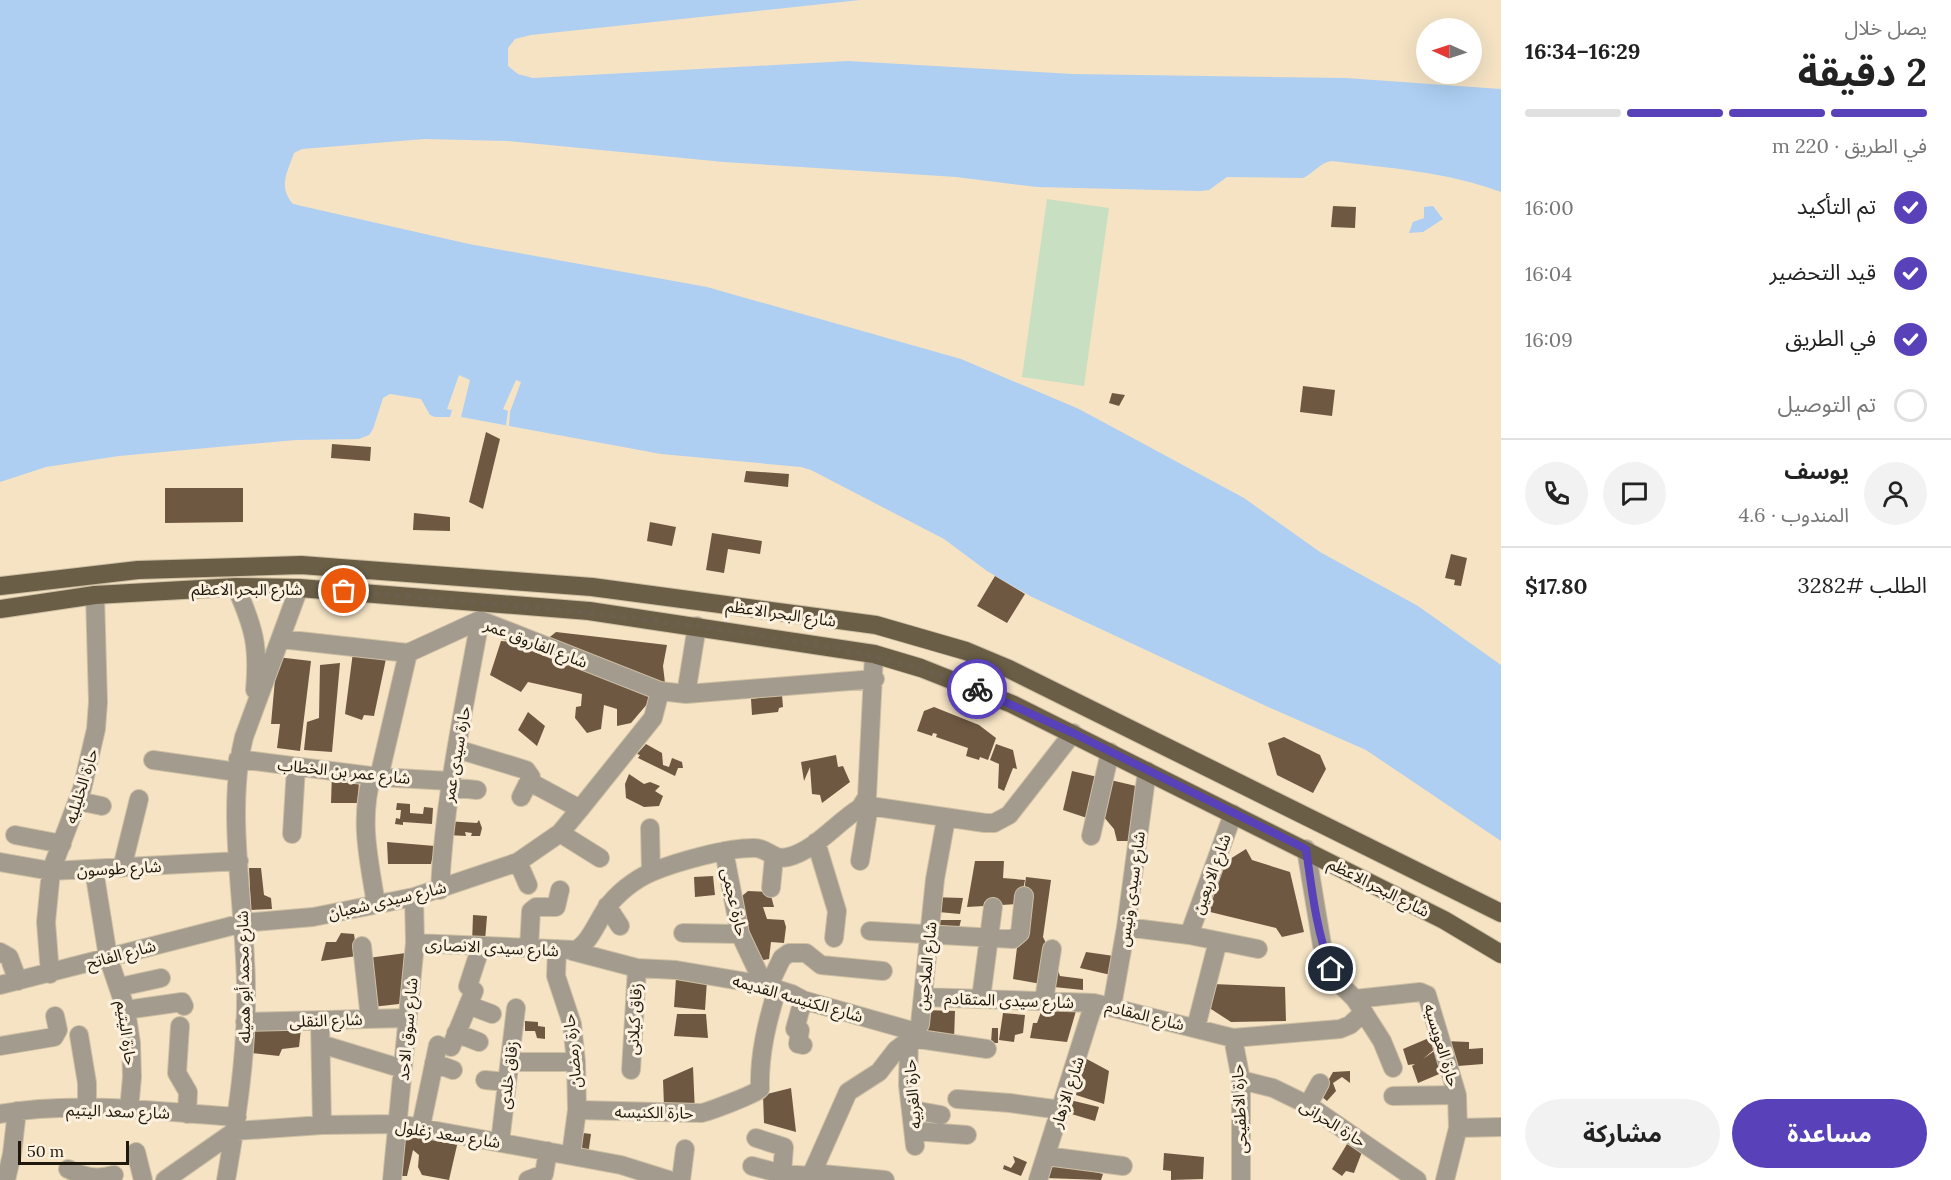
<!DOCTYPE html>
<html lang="ar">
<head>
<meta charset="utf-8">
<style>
  :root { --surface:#fff; --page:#f2f2f2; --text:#222; --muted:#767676; --line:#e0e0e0; --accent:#5841b9 }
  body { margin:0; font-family:Lora,"Noto Sans Arabic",serif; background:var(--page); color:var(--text); direction:rtl; height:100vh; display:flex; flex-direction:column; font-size:22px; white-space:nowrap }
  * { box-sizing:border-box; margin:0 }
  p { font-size:20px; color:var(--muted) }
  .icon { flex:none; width:33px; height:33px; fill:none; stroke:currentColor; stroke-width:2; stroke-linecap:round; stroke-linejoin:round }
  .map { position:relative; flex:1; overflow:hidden; direction:ltr }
  .details { display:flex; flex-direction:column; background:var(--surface); width:450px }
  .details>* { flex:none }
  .needle { width:39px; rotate:273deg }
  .tools { position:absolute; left:1416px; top:18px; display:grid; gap:12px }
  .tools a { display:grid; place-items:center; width:66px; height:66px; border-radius:50%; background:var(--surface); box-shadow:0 6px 24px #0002; font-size:30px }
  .scale { position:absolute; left:18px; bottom:15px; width:111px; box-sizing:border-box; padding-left:6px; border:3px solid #1f190d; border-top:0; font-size:16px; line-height:21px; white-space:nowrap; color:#1f190d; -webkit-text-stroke:4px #fcf1df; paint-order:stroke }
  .pin { position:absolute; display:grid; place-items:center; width:51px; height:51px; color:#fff; margin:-26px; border:3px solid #fff; border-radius:50%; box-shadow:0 2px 6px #0007 }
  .courier { position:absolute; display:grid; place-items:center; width:60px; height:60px; margin:-30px; border:4px solid #5841b9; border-radius:50%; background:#fff; color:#222; box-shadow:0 2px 8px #0007 }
  .overview em { font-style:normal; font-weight:700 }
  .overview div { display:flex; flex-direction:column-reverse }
  .overview { display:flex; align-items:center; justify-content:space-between; height:102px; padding:0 24px }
  h1 { font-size:39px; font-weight:700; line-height:45px }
  .bar { display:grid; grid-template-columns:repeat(4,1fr); gap:9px 6px; align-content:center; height:72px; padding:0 24px }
  .bar i { height:8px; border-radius:4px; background:var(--line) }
  .bar .active { background:var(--accent) }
  .bar p { grid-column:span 4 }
  .line { display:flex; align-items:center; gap:15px; padding:0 24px; border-top:2px solid var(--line) }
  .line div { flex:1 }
  .round { display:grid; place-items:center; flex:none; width:63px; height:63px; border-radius:32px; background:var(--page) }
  ol { padding:0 24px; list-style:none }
  li { display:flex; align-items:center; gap:18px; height:66px }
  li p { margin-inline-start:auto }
  li .icon { padding:6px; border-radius:50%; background:var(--accent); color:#fff; stroke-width:4 }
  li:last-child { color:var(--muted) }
  li i { width:33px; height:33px; border:3px solid var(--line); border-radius:50% }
  .primary-button { display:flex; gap:12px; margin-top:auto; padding:12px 24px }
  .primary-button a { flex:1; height:69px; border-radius:36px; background:var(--accent); color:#fff; font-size:24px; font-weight:700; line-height:69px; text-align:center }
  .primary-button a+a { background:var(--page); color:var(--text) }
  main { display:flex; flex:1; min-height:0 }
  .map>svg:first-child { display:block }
</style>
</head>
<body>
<main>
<section class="details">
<div class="overview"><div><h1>2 دقيقة</h1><p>يصل خلال</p></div><em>16:29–16:34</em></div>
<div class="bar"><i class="active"></i><i class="active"></i><i class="active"></i><i></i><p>في الطريق · 220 m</p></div>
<ol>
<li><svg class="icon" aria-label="check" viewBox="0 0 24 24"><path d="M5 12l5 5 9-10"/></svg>تم التأكيد<p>16:00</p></li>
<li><svg class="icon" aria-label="check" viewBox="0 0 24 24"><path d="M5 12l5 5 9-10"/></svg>قيد التحضير<p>16:04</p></li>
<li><svg class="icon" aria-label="check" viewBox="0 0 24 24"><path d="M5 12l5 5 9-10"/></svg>في الطريق<p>16:09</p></li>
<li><i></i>تم التوصيل</li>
</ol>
<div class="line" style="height:108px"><a class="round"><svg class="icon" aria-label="person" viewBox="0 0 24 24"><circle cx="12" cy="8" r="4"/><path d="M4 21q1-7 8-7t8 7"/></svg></a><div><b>يوسف</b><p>المندوب · 4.6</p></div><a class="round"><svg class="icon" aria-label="chat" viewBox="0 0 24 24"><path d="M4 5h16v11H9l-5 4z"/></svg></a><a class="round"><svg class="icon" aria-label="phone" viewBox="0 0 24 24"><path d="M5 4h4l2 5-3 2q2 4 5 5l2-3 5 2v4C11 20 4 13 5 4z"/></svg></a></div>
<div class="line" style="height:78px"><div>الطلب #3282</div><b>$17.80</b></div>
<div class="primary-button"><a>مساعدة</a><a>مشاركة</a></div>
</section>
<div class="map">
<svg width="1501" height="1180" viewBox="0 0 1501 1180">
  <rect width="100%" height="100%" fill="#f5e3c4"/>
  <path fill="#c9dfc1" d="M1047,199L1109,208L1084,386L1022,377Z"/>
  <path fill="#aecff2" d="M0,0H860L531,35L515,39L508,48V66L518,74L533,78L848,61L1073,74L1346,78L1501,89V192C1448,172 1388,168 1332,161C1319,163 1314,173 1303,178L1227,177L1209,190L1200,191L1037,187L956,177L724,162L508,141L425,139L302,149L294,153C287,173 278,187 293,204L469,244L707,287L961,359L1079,409L1244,498L1320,552L1418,606L1501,665V841L1366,750L1266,706L1032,597L987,571L944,539L811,470L801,467L661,454L461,417H435L430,415L421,399L390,394L383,398L373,429L369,435L359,439L296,440L119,456L46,467L0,482Z
    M1433,206L1443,219L1423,232L1409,233L1413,222L1424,218V207Z"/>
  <path fill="#f5e3c4" d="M459,375L470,380L461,417H450L452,410L447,409Z
    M516,380L521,382L510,412L509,426L506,425L508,411L503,409Z"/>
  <path fill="#6f5842" d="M1333,206L1356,207L1355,228L1331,227Z
    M1303,386L1335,390L1332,416L1300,412Z
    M1112,393L1125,395L1119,406L1109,403Z
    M486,432L500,439L483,509L469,502Z
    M332,444L371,447L370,461L331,458Z
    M746,471L789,474L788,487L744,482Z
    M165,488H243V522L165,523Z
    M414,513L450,517V531L413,530Z
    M650,522L676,527L672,546L647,541Z
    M712,533L762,541L760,554L728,549L724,573L706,570Z
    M1451,554L1467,558L1461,586L1454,585L1455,580L1445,578Z
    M995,576L1025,594L1007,623L977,606Z
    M556,632L667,645L663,666L665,683L631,723L617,726V709L604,705L601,729L587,733L575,718L576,707L581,706L582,694L528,682L521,692L490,675L501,641L541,644Z
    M353,652L387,654L374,716L364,715L362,720L345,714Z
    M277,657L311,661L300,751L277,748L280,724H271Z
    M340,663L332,752L304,750L307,722L319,718L320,665Z
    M782,695L783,707L779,708L778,712L752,715L751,699Z
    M934,707L979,725L996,738L988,760L980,757L979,760L966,756L968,748L936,737L937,734L933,733L932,736L917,731L924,711Z
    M528,712L545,726L537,746L518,730Z
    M1284,737L1320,755L1326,769L1313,793L1277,775L1268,743Z
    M646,744L662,753L663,765L669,767L672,758L682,762L683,768H678L675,776L638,758L640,755L637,754Z
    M996,744L1013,750L1017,769L1013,768L1004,791L998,788L999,764L990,760Z
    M836,755L838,767L843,766L850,782L822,803L820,795L812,794L810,767L804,781L801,762Z
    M1072,771L1136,786L1138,841H1117L1114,829L1103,816L1099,822L1063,810Z
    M332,772L359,779L358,803H331Z
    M629,774L644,784L650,782L660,786L655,791L663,796L659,806L644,807L626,798L625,784Z
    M397,803L410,804V813L423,814L424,807L433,808L432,824L403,822V825L395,824L396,818L400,819L401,810H396Z
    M479,820L482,828L480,836H471L472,833L465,832L466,836L448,835L446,821L477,823Z
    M387,842L435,846L431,864H388Z
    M1246,849L1252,860L1290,872L1304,932L1282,937L1276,928L1206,911L1213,891L1218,886L1215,882L1222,864Z
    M975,861H1004L1003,878L1025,880L1020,904L967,907Z
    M249,868H261L264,895L271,898L272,909L251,910Z
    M713,876L715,895L695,897L694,877Z
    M1026,877L1051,880L1043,937L1046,943L1041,984L1013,979Z
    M748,891L770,892L774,907H763L767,919L784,920L786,927L784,943L771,942L769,959L763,960L744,928L742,896Z
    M930,897L963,898L960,914L928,911Z
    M473,915L487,916L485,941L472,944Z
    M932,920H961L959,928L932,929Z
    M341,933L354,934L357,956L321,961L326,942H336Z
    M1086,952L1114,956L1111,975L1080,968Z
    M406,953L408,1003L372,1007L368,958Z
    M1057,968L1060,976L1083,979V990L1054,987Z
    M676,978L707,980L705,1010L674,1007Z
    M1213,984L1285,987L1286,1021L1231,1022L1211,1009Z
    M1042,1009L1076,1011L1067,1042L1030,1038L1033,1023H1037Z
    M925,1010L955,1011L954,1040L920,1036Z
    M1003,1013L1025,1015L1023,1033L1015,1035L1014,1042L999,1040Z
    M677,1014H706L708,1038L674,1036Z
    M525,1021L538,1022V1026L545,1027V1039L537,1038L535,1031H525Z
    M256,1027L301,1029L299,1047L282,1049L279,1056L251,1053Z
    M992,1028H998V1043H991Z
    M1436,1035L1437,1047L1423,1059L1437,1049L1444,1072L1418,1083L1412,1066L1415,1064L1408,1065L1403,1049Z
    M1444,1041L1469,1042V1049L1483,1048V1064L1458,1066L1459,1069L1450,1070Z
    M1085,1058L1109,1071L1104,1104L1076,1095Z
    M693,1067L695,1113L664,1106L663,1080Z
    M1350,1071V1083L1342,1077L1333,1083L1336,1091L1327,1101L1320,1095L1333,1072Z
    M791,1088L796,1132L764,1123L763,1095Z
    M1070,1100L1099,1107L1095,1121L1068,1113Z
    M403,1132L458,1141L449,1180L422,1175L418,1167L419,1155L413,1150L407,1176H398Z
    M583,1133L591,1134L588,1155L574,1151Z
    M1347,1144L1362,1152L1354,1173L1346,1171L1342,1176L1332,1169Z
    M1164,1153L1204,1157L1203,1179L1171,1180V1171L1163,1170Z
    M1013,1156L1027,1162L1021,1176L1003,1169L1004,1165L1011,1168L1015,1162Z
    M1050,1161L1103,1174L1101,1180L1046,1178Z"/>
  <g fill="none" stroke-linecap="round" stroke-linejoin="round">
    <defs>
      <path id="minor" d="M236,587C254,628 259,646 255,690
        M281,639L408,653L480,620L660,691L686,694L875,679
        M686,694L697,626
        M457,749L526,770L531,777L521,797
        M238,759L379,777L450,781
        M153,760L237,772
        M372,776C359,820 369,860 376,904
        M379,777L408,653
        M530,782L580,809
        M449,787L477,790
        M78,801L102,806
        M863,805L985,823H994L1009,815L1073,733
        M650,828L651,872
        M560,833L600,858
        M292,834L296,767
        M15,835L62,844
        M1091,836L1110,752
        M816,842L837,911L834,938
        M1306,849L1322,945L1341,985L1355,999L1382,1041L1393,1068
        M724,851L740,934L764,985
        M860,861L869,806
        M0,862L51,871L239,861
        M518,862L528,885
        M122,868L139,799
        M94,870L108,957L126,1010L131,1043L132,1077L129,1110
        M771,888L774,857
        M440,890C444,798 464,709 480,620
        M607,906L620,926
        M1126,927L1189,935L1258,949
        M870,931L1013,939L1020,933L1024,896
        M683,933L740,934
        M1189,935L1233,814
        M415,943L576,950C590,942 597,922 606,909C616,894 635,879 652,872C676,862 729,847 755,848C768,848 773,861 788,857C816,850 837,822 860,808L867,797L874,654
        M362,946L370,1019
        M529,948L531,911L536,907H556L560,890
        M557,949L556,976L572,1024L576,1062L577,1110L571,1155
        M572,951L637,968L676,970L764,985L792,994L803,1000L916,1032
        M0,952L9,957L18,981
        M50,974L46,922L51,871L82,789L96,729L98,702L95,595
        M0,985L243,923L313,917L414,897L518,862L560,833L580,809L653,718L660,691
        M120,987L161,978
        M768,987L782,958L789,953H806L821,965L883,971
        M924,997L1094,1003L1233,1038L1340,1029L1350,1025L1364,1012
        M981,998L993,907
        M1355,999L1420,992L1427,995L1457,1095L1458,1128L1445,1180
        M803,1000L795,1029L800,1030L798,1044L803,1045
        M1044,1000L1052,949
        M468,1005L492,1014
        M1112,1006L1126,927L1147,771
        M126,1010L182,1002L184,1006
        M245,1022L407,1018
        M320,1022L322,1125
        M180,1026L177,1073L188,1092L187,1114
        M1196,1027L1218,941
        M456,1033L479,1042
        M79,1035L87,1083V1108
        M912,1038L987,1049
        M1233,1038L1241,1080V1180
        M909,1041L908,1085L915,1146
        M321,1044L403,1069
        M0,1046L54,1037L58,1030L55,1016
        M451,1047L474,991L468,986L481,946
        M510,1062H576
        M434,1063L453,1070
        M631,1070L637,968
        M485,1080L507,1082
        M1241,1080L1273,1088L1308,1105L1417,1180
        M1393,1096L1457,1095
        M957,1099L1010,1103L1061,1110
        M1308,1105L1320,1083
        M577,1110L701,1113C708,1112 758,1093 760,1089C759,1054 767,1023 777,989
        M913,1110L941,1115
        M0,1114C77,1100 159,1112 237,1117
        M421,1126L438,1045
        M1458,1128L1501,1127
        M915,1131L967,1135
        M756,1138L784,1147L782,1174
        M500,1142L516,1008
        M136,1152L143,1180
        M1046,1156L1123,1166
        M752,1166L782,1174L811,1176
        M68,1169C84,1177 96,1180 114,1175
        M812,1173L885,1180
        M6,1180L12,1154L17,1111
        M165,1180L235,1131L322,1125L399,1124L621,1165L669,1180
        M226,1180C237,1117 247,1053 246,989C246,911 225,812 244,737L299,588
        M392,1180L415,943L414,897
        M528,1180L544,1174L548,1151
        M681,1180L685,1149
        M809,1180L848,1092L879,1072L896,1050L912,1038L920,1024L935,879L946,819
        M1038,1180L1094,1003"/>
      <path id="major" d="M0,586L138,570L301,565L592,587L876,625L966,651L1009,669L1501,913
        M0,609L95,595L236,587L299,588L589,611L874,654L921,668L1012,704L1444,920L1501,954"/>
    </defs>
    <use href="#minor" stroke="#cebfa3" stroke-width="20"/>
    <use href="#major" stroke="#cebfa3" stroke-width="20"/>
    <use href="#minor" stroke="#a29b8e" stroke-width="18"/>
    <use href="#major" stroke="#6a5e46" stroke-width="18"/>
  </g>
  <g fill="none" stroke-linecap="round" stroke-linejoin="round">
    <path stroke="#6a604d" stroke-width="6" stroke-dasharray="0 10.8" d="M344,591C482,603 619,613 756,635C834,648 904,658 977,689"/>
    <path stroke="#5841b9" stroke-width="8" d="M977,689L1073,733L1306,849C1312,890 1316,930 1331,969"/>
  </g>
  <g text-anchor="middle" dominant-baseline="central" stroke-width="6" stroke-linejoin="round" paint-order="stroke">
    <g font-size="16" fill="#1f190d" stroke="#fcf1df">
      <text x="247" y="589">شارع البحر الاعظم</text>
      <text transform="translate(781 613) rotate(8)">شارع البحر الاعظم</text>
      <text transform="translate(536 643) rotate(21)">شارع الفاروق عمر</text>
      <text transform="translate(456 754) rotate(-80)">حارة سيدى عمر</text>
      <text transform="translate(344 771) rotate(6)">شارع عمر بن الخطاب</text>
      <text transform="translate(81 786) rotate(-73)">حارة الخليليه</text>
      <text transform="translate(119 868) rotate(-3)">شارع طوسون</text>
      <text transform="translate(1211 874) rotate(-70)">شارع الاربعين</text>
      <text transform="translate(1379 887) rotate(27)">شارع البحر الاعظم</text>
      <text transform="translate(1131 889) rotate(-82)">شارع سيدى ونيس</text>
      <text transform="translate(387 900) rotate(-13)">شارع سيدى شعبان</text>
      <text transform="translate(735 902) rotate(77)">حارة عجمى</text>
      <text transform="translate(492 947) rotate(3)">شارع سيدى الانصارى</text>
      <text transform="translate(121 954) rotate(-15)">شارع الفاتح</text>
      <text transform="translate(926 966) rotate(-84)">شارع الملاحين</text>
      <text transform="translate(243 977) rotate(-91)">شارع محمد أبو هميله</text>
      <text transform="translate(798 998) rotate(16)">شارع الكنيسه القديمه</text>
      <text transform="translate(1009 1000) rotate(2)">شارع سيدى المتقادم</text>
      <text transform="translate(1145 1015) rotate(14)">شارع المقادم</text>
      <text transform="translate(634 1019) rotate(-87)">زقاق كيلانى</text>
      <text transform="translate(326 1020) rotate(-2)">شارع النقلى</text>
      <text transform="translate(407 1029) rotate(-85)">شارع سوق الاحد</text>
      <text transform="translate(127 1033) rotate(82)">حارة اليتيم</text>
      <text transform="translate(1442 1045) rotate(73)">حارة العويسيه</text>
      <text transform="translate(572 1051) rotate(-96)">حارة رمضان</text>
      <text transform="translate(508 1075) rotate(-83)">زقاق خلدى</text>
      <text transform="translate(1067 1092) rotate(-72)">شارع الازهار</text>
      <text transform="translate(912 1094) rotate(-95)">حارة الغربيه</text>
      <text transform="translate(1239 1109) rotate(-93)">حارة الاطفيحى</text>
      <text transform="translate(118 1111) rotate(2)">شارع سعد اليتيم</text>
      <text transform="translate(654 1112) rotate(1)">حارة الكنيسه</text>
      <text transform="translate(1333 1123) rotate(32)">حارة الحرانى</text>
      <text transform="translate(448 1134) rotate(9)">شارع سعد زغلول</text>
    </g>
  </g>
</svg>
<div class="tools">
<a><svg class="needle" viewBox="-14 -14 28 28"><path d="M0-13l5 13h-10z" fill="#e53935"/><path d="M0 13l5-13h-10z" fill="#767676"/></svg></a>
</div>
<div class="scale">50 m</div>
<div class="pin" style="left:344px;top:591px;background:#ea580c"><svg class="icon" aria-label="bag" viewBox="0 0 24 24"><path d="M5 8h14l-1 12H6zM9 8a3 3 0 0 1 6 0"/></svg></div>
<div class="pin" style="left:1331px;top:969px;background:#1f2937"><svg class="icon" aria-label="home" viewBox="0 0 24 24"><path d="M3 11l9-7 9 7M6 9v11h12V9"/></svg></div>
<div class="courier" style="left:977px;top:689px"><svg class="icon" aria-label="bike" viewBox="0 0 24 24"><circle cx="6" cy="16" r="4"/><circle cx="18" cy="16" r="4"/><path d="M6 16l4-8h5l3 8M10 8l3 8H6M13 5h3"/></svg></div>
</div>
</main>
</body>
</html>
